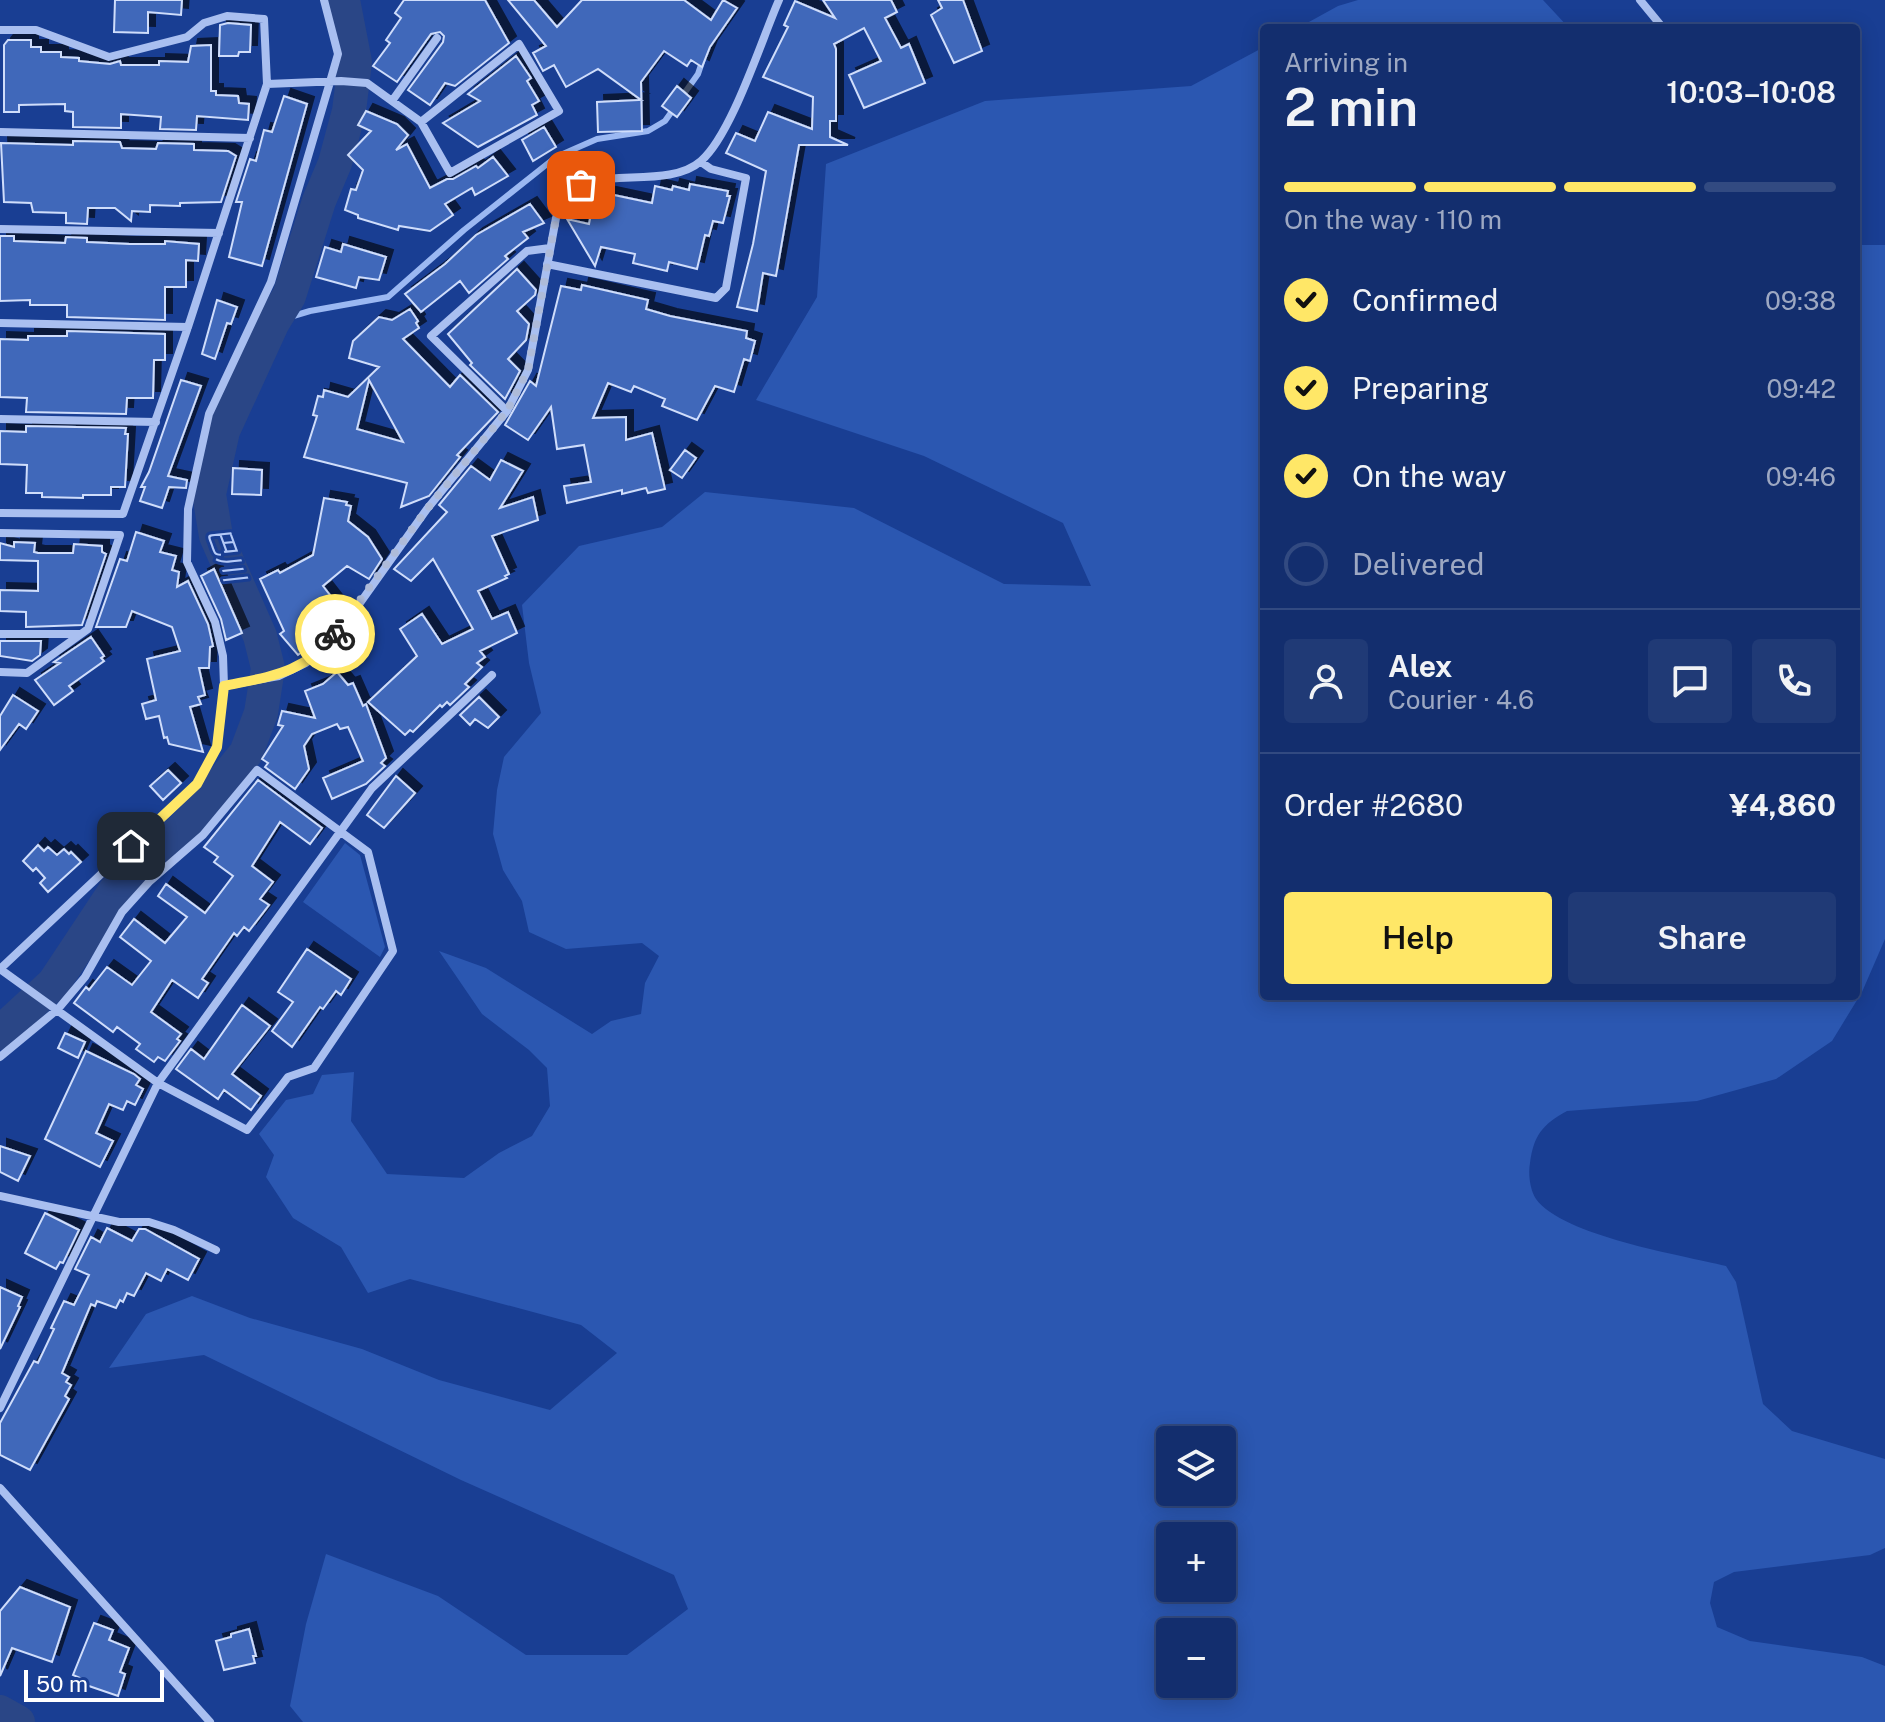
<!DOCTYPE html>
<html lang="en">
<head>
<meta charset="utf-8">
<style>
  :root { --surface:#132e6e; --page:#203a76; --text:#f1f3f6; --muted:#9da8c2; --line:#324a81; --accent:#ffe767 }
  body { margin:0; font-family:"Public Sans","Noto Sans JP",sans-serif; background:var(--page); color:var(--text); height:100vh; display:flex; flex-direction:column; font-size:30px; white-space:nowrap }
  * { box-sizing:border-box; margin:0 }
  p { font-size:26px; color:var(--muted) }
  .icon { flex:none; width:44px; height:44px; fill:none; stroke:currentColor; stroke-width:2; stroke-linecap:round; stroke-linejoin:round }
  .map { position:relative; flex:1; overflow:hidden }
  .drawer { position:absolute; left:1260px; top:24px; width:600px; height:976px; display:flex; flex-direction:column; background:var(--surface); border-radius:8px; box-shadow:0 4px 20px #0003,0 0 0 2px var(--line) }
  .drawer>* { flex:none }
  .buttons { position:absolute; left:1156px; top:1426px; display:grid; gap:16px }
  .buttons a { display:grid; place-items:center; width:80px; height:80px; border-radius:8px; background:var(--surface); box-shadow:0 4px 20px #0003,0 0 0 2px var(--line); font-size:40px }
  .scale { position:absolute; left:24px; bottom:20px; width:140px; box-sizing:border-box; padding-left:8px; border:4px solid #fff; border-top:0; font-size:22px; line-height:28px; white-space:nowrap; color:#fff; -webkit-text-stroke:6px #193e93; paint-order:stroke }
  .pin { position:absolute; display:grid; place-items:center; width:68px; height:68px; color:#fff; margin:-34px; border-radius:16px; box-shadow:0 4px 12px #0006 }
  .courier { position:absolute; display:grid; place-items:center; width:80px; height:80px; margin:-40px; border:6px solid #ffe767; border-radius:50%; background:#fff; color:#222; box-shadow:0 2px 10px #0007 }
  .head em { font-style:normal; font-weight:600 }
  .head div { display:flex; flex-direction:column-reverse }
  .head { display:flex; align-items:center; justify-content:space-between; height:136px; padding:0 24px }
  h1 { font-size:52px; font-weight:600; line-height:60px }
  .bar { display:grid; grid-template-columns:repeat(4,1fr); gap:12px 8px; align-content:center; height:96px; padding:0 24px }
  .bar i { height:10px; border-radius:6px; background:var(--line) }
  .bar .current { background:var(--accent) }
  .bar p { grid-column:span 4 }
  .line { display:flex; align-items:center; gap:20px; padding:0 24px; border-top:2px solid var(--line) }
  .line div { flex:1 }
  .round { display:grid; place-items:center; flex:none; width:84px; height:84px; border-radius:8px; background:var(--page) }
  ol { padding:0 24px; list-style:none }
  li { display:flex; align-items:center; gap:24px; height:88px }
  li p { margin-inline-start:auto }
  li .icon { padding:8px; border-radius:50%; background:var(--accent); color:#111; stroke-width:4 }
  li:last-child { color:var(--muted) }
  li i { width:44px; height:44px; border:4px solid var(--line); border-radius:50% }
  .cta { display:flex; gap:16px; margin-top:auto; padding:16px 24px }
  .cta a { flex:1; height:92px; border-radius:8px; background:var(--accent); color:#111; font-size:32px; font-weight:600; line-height:92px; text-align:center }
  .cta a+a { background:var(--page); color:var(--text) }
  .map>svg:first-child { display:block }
</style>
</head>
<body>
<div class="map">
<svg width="1885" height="1722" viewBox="0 0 1885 1722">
  <defs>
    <filter id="shadow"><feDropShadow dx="7" dy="-7" stdDeviation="0" flood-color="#0009"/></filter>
  </defs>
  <rect width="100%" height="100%" fill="#193e93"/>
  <path fill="#2b57b1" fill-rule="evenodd" d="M1358,0H1543L1569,28H1298L1338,6Z
    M1264,47V996H1856V245H1885V939L1862,992L1832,1041L1776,1079L1697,1101L1567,1111C1542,1125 1534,1135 1530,1163C1528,1174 1530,1190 1536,1199C1563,1236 1681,1255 1726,1266L1736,1282L1763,1404L1792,1431L1885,1459V1548L1870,1555L1734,1572L1714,1582L1710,1603L1717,1627L1750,1641L1862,1657L1885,1666V1722H303L290,1706L306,1624L326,1554L438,1596L526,1655H627L688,1609L674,1575L461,1480L204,1355L109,1368L146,1314L192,1296L250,1318L362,1349L439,1380L550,1410L617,1353L581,1325L410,1279L368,1293L341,1247L293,1218L266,1177L274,1155L259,1134L286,1100L313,1094L322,1075L354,1072L351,1121L387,1174L464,1178L499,1153L532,1136L550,1106L547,1068L529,1050L482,1014L439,951L486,968L592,1034L611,1021L641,1014L645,983L659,956L642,943L566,949L529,932L522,901L503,870L493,834L497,790L504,757L541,713L529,663L522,605L579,546L662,527L705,492L854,508L1004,584L1091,586L1063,523L924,456L756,400L817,297L826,164L985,101L1191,86ZM1222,1440V1492H1170V1440ZM1170,1536H1222V1588H1170ZM1170,1632H1222V1684H1170Z
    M345,843L360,855L385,947L380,957L303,902Z"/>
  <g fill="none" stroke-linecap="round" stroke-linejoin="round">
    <path stroke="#9bb8f2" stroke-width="6" d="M681,98L698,74L703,59
      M273,322L310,311L388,297L464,230L556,157L597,139L648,131L665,121L675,107"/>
    <path stroke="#2a4686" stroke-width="34" d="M0,1033L54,983L115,891L190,822L246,753L261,713L268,668L260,636L216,536L209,494L223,431L273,322L289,296L319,201L335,163L349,111L355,62L343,0
      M0,1712L18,1722"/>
  </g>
  <path fill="#4168ba" stroke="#cfddfb" stroke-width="2" fill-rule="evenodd" filter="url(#shadow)" d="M115,0H182L181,15L148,12V33L114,32Z
    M404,0H485L509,43L455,86L445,83L430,105L408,90L443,42L444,36L440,32L431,34L397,82L373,66L390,43L386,40L401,18L395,13Z
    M508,0H534L557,27L582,0H684L711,20L723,0L737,8L710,47L702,67L691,60L687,66L664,51L641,82L642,131L598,132L597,102L641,100L598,69L566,87L554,65L543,71L533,53L546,46Z
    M823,0H891L897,12L885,18L901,48L909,44L925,83L864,108L849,75L881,61L864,28L834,44L836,49V121H830V137L848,145H799L776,276L763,273L757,311L737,307L753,244L766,171L726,153L736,133L755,141L768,112L812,129L813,97L763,77L788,27L784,25L795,1L835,18Z
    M938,0H963L982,51L954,63L931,15L942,8Z
    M228,23L251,25L250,52H239L238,56H219L220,25Z
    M8,40H31V47H41V52H61V57L79,58V61L110,64L120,61L121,65H159V61L188,62L191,46L211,45V91H216V95L238,96L239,103L249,104L248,120L197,116L196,130L160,129L161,117L121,114V128L73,127V112L65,111V104L19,105V112H4V45Z
    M516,56L531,78L527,81L539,101L532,105L537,115L478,147L443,123L480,101L468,94Z
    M677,86L691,98L677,117L662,106Z
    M284,96L307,104L262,266L229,257L242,202H236L250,159L256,161L264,130L272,132Z
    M366,111L397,124L408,135L396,150L407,144L430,188L447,179H453L476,166L478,168L493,157L508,176L475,195L472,188L445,204L453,215L430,231L399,226L398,230L358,218V215L345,210L351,189L356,190L363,170L348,155L371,131L358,125Z
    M544,127L556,147L533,161L522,140Z
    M73,141L120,142L122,148L156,149L158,143L194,144V150L228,151L236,156L221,202L180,203V206L150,205V212L132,211L131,221L115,208H88L87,224L66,223V213L33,212L31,203L4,202L1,143L73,145Z
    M690,184L728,191L727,196H730L723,223L713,221L709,236L705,235L697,269L669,262L667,271L633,263L635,254L601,247L595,266L567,219L589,224L595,194L608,197L609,194L652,203L655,186L672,190L673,186L689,190Z
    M530,204L544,223L523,232L528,238L505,256L508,259L469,293L460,281L421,312L405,294L445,264L476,235Z
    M0,236H14V241L65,243L66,237L87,238V242L130,244H165V241L199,244L198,261L186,260V287H165V320L67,317V305H30V300L0,301Z
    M343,244L386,257L379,280L359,277L356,288L316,277L325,247L341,252Z
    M517,269L536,290L535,295L517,311L529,324L526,340L508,359L520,371L505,399L470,365L472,363L448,334Z
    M582,285L648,300L646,309L670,316L747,331L746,338L755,341L750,361L744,359L734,392L715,386L697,420L662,406L665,399L634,386L631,392L608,383L593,418L626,417V440L652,433L665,489L648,493L646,488L622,494V490L567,503L564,486L591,482L584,445L557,449L551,407L528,440L505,425L530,381L536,386L561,286L581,290Z
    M217,300L237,307L231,324L227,323L215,359L202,354Z
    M410,309L418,321L416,323L419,328L403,339L450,387L460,375L498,412L457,455L460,457L429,496L401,507L407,483L304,457L317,416L313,415L318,396L323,397L324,390L348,397L379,367L349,358L353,341L379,317L392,320ZM369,380L403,442L357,429Z
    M67,331L165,334V360H154L153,398H127L126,414L26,412L27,398L0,397V339L28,340V336H67Z
    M181,380L201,386L168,476L187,480L186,488L169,487L162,508L140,501L145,487H141L149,472Z
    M26,426L126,428L125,434H128L125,487H111V495H83V498L42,497V493H26L27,465L0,464V431L26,432Z
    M685,450L696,458L682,478L670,470Z
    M501,460L523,471L500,508L533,497L538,520L492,536L509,574L505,576L507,578L478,591L492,619L508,612L517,633L480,651L485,657L477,663L482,667L465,684L469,687L450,705L447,702L442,707L440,705L413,732L410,730L405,735L368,702L417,656L400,629L422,614L442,644L473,629L433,559L411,581L394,569L447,512L439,505L471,466L490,480Z
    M233,468L262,470L261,495L232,494Z
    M324,498L347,502L346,505L351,506L348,521L368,537L382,559L369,579L347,566L323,586L340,608L310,631L317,641L298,655L280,634L284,631L260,579L278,570L280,573L313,555Z
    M136,532L164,541L160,552L176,556L172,570L179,572L177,587L188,581L208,624L213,646L210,647L209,668H199L205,695L198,697L201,704L190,707L203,752L169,744L167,737L164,738L159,716L146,719L142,704L156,700L147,659L180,651L172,627L132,611L126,627H96L120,559L127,561Z
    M14,542L35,543L34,552L38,553H73L74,544L102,546V552L106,554L82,625L26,627V612L0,611V590L38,591V561L0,560V543L14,547Z
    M214,569L242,633L226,640L221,619L201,576Z
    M91,637L104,656L101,658L104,661L69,686L73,691L54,705L35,680L60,663L54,662Z
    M0,641H41L40,655L32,661L0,656Z
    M337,672L348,685L353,683L363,706L366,704L386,758L381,763L385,766L366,784L332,799L323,778L363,761L348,727L340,729L337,724L312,734L304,746L309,769L295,789L265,767L268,763L262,759L283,726L278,725L282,711L315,718L305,691L323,684Z
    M13,695L38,711L26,729L19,724L0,750V716Z
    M479,697L499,717L488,728L475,719L470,725L460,715Z
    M168,770L181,783L163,800L150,786Z
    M396,776L415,793L384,828L367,815Z
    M258,780L322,828L310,844L280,822L252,866L273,882L260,899L269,905L249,931L244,927L237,936L234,933L202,979L208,983L198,998L172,980L151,1012L181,1034L177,1039L180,1041L165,1061L158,1057L154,1062L136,1049L140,1044L117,1027L113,1032L74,1003L86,987L89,990L107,967L132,985L151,961L120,937L134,919L165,943L187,917L158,896L166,884L205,913L233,876L214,862L218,857L204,847Z
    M38,845L44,851L48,847L57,855L64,849L69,854L71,852L81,862L48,892L40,883L45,878L36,868L33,871L23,861Z
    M307,949L351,979L341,995L336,991L323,1009L320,1007L292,1047L272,1031L293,1002L278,992Z
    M242,1005L270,1026L232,1074L261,1096L251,1110L224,1090L218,1099L176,1069L191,1049L204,1059Z
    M65,1033L85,1042L78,1058L58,1048Z
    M86,1051L134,1074L140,1079L136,1085L143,1089L135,1105L127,1101L123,1110L109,1104L96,1133L113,1141L100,1167L45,1139Z
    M0,1146L30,1156L18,1181L0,1172Z
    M45,1213L79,1230L63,1263L60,1262L56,1269L25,1253Z
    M107,1228L132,1241L139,1229H145L199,1259L188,1280L167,1269L161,1281L146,1273L134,1296L127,1293L123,1302L120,1300L116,1308L97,1301L95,1306L91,1304L62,1373L69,1377L66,1382L71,1385L65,1396L69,1399L30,1470L0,1455V1423L34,1361L38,1363L54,1329L51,1328L64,1301L74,1305L89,1275L75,1269L91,1237L100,1242Z
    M0,1287L22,1297L18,1306L20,1307L0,1349Z
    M20,1587L70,1607L52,1662L12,1648L0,1676V1611Z
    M94,1623L113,1630L109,1640L129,1648L120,1672L125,1674L118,1696L86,1685L87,1681L73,1675Z
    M249,1629L256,1656H253L255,1663L224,1670L216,1641L231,1637V1634Z"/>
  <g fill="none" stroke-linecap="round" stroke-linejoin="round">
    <path stroke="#a9bff0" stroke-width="8" d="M1640,0L1663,28
      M0,30H36L109,57L187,37L204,23L227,16L264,19L267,84L188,327L123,514L0,513
      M267,84L341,81L367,83L421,122L450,173L559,111L519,44L421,122
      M392,101L437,38
      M0,132L250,138
      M0,229L219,233
      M547,264L716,298L726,288L746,178L711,169L701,162
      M0,323L188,327
      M507,411L431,336L527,251L550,248
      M0,419L156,422
      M0,533L120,535L88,629L27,673L0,672
      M0,634H79
      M224,686L279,676L306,663L322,650L360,603L427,509L507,411L528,370L556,218C559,211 561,200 566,195C592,164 667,191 701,161C732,134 761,41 779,0
      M0,969L158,1083L247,1130L288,1077L314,1068L393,951L368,852L257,770L203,835L149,882L122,912L85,977L58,1009L0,1057
      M0,969L197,784L217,747L224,686L223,656L215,622L187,562L188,509L209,414L271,282L330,82L338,54L324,0
      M0,1196L119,1222H149L174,1230L216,1250
      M0,1408L158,1083L372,788L492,675
      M0,1488L210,1722"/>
  </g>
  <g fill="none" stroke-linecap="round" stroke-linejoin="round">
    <path stroke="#aebbd9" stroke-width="8" stroke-dasharray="0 14.4" d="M335,634L427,509L507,411L528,370L556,218L565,195L581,185"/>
    <path stroke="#ffe767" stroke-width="10" d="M131,846L197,784L217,747L224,686C272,676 303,674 335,634"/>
  </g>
  <g text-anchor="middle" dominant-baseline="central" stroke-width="6" stroke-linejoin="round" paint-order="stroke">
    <g font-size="28" font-style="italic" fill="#b5caf7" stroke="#193e93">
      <text transform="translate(227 554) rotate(70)">巴川</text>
    </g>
  </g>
</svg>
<div class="buttons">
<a><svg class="icon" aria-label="layers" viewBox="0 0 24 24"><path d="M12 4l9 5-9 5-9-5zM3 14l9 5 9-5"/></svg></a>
<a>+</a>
<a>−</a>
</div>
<div class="scale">50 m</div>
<div class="pin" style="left:581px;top:185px;background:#ea580c"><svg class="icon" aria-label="bag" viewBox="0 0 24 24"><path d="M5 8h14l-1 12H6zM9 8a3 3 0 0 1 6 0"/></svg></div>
<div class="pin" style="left:131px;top:846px;background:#1f2937"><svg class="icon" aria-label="home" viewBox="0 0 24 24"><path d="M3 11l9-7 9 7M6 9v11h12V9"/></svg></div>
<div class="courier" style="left:335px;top:634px"><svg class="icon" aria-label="bike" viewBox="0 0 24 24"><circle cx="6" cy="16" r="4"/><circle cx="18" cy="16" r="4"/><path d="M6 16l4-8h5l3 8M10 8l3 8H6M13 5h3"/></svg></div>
<section class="drawer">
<div class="head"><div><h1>2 min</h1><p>Arriving in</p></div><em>10:03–10:08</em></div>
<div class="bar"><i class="current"></i><i class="current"></i><i class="current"></i><i></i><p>On the way · 110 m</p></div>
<ol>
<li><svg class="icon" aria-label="check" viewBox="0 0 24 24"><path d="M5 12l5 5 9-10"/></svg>Confirmed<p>09:38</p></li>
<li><svg class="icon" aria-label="check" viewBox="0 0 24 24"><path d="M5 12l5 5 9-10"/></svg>Preparing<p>09:42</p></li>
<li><svg class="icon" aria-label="check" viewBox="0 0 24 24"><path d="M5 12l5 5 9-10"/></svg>On the way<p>09:46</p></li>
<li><i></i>Delivered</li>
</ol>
<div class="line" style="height:144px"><a class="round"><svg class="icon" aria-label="person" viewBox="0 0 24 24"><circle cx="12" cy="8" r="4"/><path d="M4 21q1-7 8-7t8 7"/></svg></a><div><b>Alex</b><p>Courier · 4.6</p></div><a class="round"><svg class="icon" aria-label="chat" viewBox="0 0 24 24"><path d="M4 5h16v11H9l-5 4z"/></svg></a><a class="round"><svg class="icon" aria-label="phone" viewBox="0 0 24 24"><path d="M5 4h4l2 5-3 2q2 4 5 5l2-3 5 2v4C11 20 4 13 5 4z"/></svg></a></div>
<div class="line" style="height:104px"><div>Order #2680</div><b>¥4,860</b></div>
<div class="cta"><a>Help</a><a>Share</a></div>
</section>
</div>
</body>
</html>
